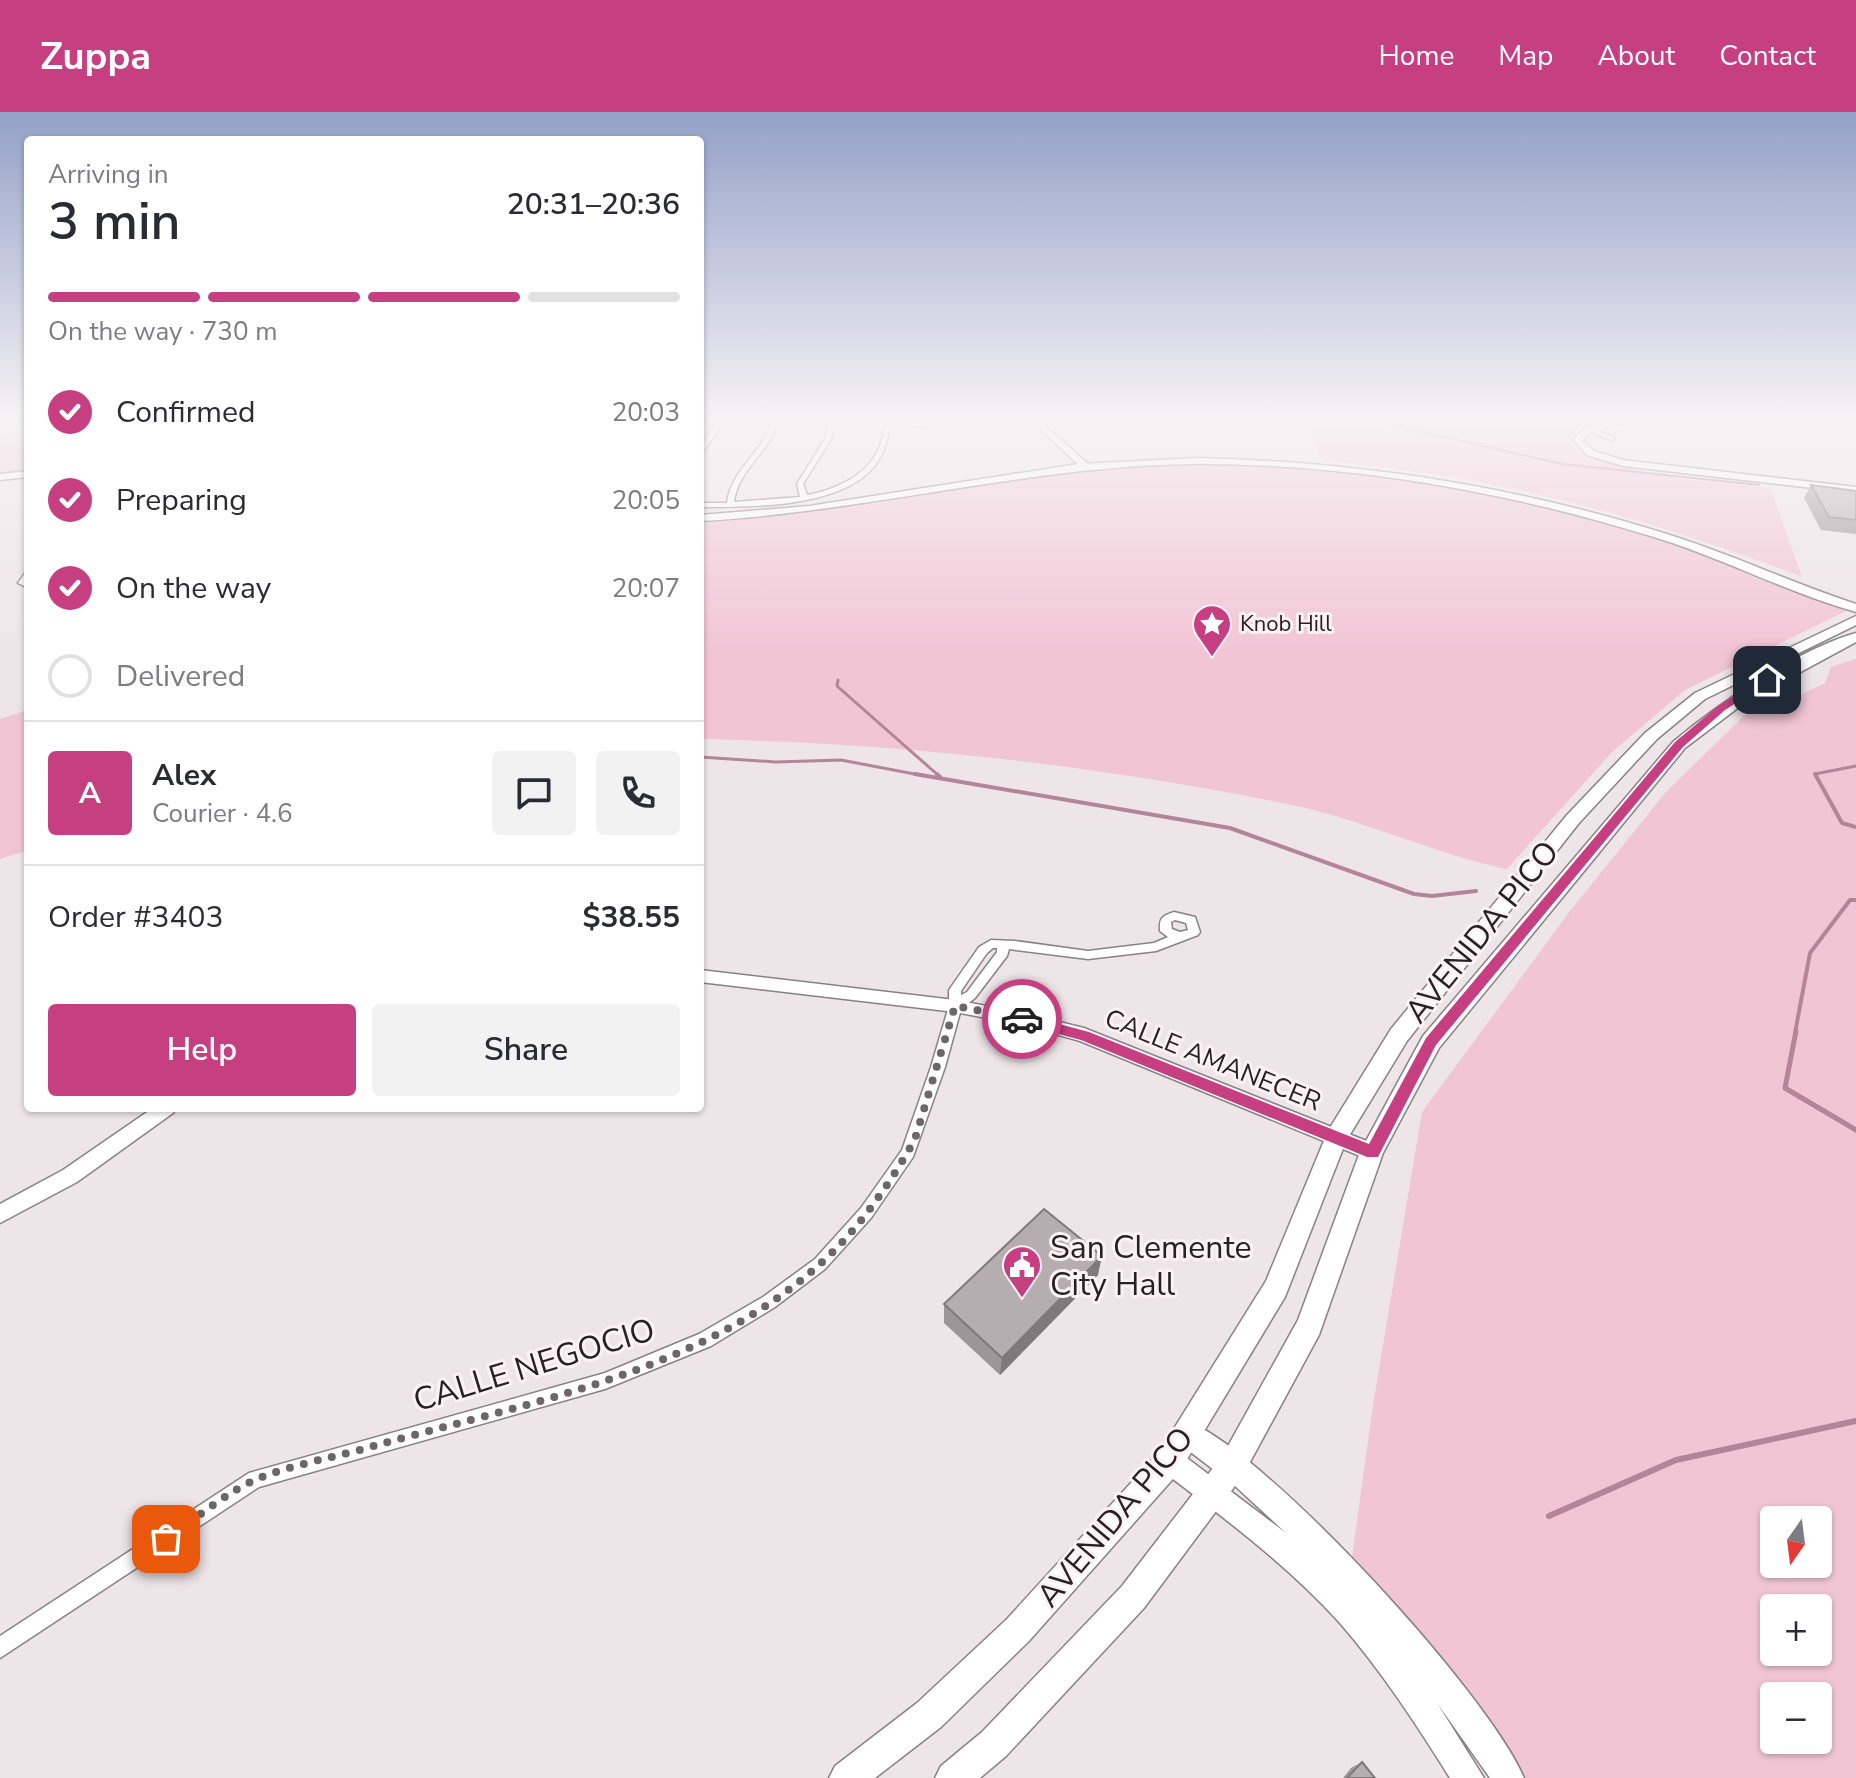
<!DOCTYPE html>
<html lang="en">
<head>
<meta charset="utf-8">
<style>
  :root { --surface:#fff; --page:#f2f2f3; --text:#2b2b33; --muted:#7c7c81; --line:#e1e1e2; --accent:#c64081 }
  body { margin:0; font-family:"Nunito Sans",sans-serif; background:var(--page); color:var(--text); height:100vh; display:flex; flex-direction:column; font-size:30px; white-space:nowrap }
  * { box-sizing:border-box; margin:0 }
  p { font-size:26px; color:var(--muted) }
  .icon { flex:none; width:44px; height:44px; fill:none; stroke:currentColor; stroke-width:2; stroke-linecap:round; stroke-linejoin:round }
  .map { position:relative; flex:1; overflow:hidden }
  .panel { position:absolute; left:24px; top:24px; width:680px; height:976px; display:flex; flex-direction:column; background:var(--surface); border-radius:8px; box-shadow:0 2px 6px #0004 }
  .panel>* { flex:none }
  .needle { width:52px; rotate:194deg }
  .buttons { position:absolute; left:1760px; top:1394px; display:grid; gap:16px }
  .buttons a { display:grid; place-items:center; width:72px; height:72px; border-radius:8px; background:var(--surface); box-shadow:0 2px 6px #0004; font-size:40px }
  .pin { position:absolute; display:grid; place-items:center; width:68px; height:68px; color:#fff; margin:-34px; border-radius:16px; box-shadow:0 4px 12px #0006 }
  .courier { position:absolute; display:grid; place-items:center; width:80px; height:80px; margin:-40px; border:6px solid #c64081; border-radius:50%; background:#fff; color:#222; box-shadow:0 2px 10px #0007 }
  .head em { font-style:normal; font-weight:600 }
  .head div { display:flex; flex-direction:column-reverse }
  .head { display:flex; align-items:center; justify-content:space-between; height:136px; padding:0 24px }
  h1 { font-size:52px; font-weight:600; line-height:60px }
  .bar { display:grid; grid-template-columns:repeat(4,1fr); gap:12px 8px; align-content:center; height:96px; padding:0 24px }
  .bar i { height:10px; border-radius:6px; background:var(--line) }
  .bar .current { background:var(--accent) }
  .bar p { grid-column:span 4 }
  .line { display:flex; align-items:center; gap:20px; padding:0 24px; border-top:2px solid var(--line) }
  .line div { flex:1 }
  .round { display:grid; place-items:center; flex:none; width:84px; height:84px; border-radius:8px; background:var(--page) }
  ol { padding:0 24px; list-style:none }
  li { display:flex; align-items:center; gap:24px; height:88px }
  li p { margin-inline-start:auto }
  li .icon { padding:8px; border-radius:50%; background:var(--accent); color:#fff; stroke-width:4 }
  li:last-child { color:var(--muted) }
  li i { width:44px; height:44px; border:4px solid var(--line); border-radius:50% }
  .primary-button { display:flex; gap:16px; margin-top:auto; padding:16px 24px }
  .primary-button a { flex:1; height:92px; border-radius:8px; background:var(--accent); color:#fff; font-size:32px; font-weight:600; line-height:92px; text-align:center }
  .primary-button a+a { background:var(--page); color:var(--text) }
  header { display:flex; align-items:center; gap:48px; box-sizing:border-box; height:112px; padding:0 40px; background:var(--accent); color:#fff }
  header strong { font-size:38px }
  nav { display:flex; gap:44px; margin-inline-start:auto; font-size:28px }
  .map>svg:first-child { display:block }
</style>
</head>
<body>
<header>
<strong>Zuppa</strong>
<nav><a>Home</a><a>Map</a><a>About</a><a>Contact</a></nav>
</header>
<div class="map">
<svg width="1856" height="1666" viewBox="0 0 1856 1666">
  <rect width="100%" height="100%" fill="#eee5e8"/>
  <path fill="#f2c5d5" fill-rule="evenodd" d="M1306,305H1629L1574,320L1569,329C1597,362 1726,371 1771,377L1802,465C1648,405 1486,361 1321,349Z
    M28,319V358L0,361V322Z
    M1249,353C1454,361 1659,412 1846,499L1685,578L1612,640L1507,757C1434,742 1365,708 1292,693C1098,653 898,631 700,627V411L872,392L1012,366L1130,354Z
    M1856,547V1666H1517L1351,1452L1373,1293L1422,1000L1570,799L1666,680L1752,596L1785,590L1825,571L1831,555ZM1774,1408H1818V1452H1774ZM1774,1496H1818V1540H1774ZM1774,1584H1818V1628H1774Z
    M28,598V738L0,747V607Z"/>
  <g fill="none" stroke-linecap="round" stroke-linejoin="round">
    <path stroke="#b48597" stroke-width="2" d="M1356,305L1562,352L1759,373"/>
    <path stroke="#b48597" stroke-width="3" d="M838,568L837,574L939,664
      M700,645L776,650L841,648L925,664
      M1816,664L1815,662L1856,654"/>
    <path stroke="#b48597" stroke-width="4" d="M915,662L1230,716L1414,782L1432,784L1476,779
      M937,662L941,666
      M1815,662L1842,711L1856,715
      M1795,921L1810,841L1850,788H1856"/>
    <path stroke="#b48597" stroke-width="5" d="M1796,919L1785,976L1856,1018"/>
    <path stroke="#b48597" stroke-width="6" d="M1549,1404L1676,1348L1856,1309"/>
    <defs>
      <path id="minor" d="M716,305H722V313L702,341L700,342C700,327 716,320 716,305Z
        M773,305H779C773,339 738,356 734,390L800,385L797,372L825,327L830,305H836L831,327L803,372L807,383C835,378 867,364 879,336C883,327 884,315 886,305H892L891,310L928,311L931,313L928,315L890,314C887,330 883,346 871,358C835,396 749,395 700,395V391H727C731,356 766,339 773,305Z
        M1658,305H1707L1704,307H1661Z
        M1589,316L1614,325L1615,326L1612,328L1587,319L1586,318Z
        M25,461H28V476L18,471Z
        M1174,800L1195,805L1200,820L1198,823L1156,839L1088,847L1009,837L1007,844L975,886L961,897L945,955L913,1045L871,1106L825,1157L775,1195L711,1234L605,1277L259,1375L0,1546V1524L249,1361L605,1261L699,1222L763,1185L815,1147L861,1096L902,1038L931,955L949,894V878L979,835L991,828L1015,829L1088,839L1154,831L1168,825L1160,819C1159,806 1162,804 1174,800ZM1175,808L1186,811L1188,818L1180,820L1172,817L1171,810ZM993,836H997V840L967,880L961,883V879L987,841Z"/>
      <path id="tertiary" d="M1027,305H1036L1088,352V356H1082Z
        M1631,305H1645L1592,320L1582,328L1594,339L1623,348L1856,375V381L1623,354L1587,343L1573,327L1586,316Z
        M700,858L955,888L1023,901L1084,916L1379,1034L1382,1040L1379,1046L1372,1048L1365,1046L1080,929L1023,913L955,900L700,870Z
        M153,996H176L173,1001L77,1070L0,1111V1092L63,1058Z"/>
      <path id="secondary" d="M1199,346C1359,350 1515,374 1667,422C1731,442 1792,471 1856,492V500C1788,481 1725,447 1657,426C1509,380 1354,352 1199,352C1030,353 868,400 700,409V403L809,394L1078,352Z
        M28,359V365L0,368V362Z
        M1189,1310C1270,1343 1490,1584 1524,1666H1490L1437,1591L1484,1666H1450C1416,1612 1381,1558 1339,1510C1286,1452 1223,1405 1161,1358L1157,1349L1161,1340L1170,1336L1179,1340L1286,1421L1235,1374L1180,1332L1176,1323L1180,1314Z"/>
      <path id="trunk" d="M1856,504V513L1705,587L1657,627L1579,711L1407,929L1346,1029L1285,1185L1180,1359L1029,1529L941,1615L875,1666H829L835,1654L917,1591L1007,1507L1160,1339L1266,1169L1328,1019L1391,917L1567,703L1645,621L1695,581Z
        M1856,521V530L1747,589L1685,636L1439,936L1383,1041L1319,1223L1243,1363L1144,1496L1006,1644L980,1666H935L941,1654L982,1620L1122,1474L1223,1343L1298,1208L1360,1040L1423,924L1673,630C1719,591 1799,537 1856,521Z"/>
    </defs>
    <use href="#minor" stroke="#898184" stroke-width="3"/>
    <use href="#tertiary" stroke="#898184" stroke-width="3"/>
    <use href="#secondary" stroke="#898184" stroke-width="3"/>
    <use href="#trunk" stroke="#898184" stroke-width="3"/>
    <use href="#minor" fill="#fff" fill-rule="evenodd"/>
    <use href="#tertiary" fill="#fff" fill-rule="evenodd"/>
    <use href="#secondary" fill="#fff" fill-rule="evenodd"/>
    <use href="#trunk" fill="#fff" fill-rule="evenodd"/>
  </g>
  <path fill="#9d9597" d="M1811,373L1856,379V422L1821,418L1804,386Z
    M1098,1163L1000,1263L944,1211V1192Z
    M1362,1650L1375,1666H1343L1351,1656Z"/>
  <path fill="#7f797b" d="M1102,1144L1098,1163L1000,1263L1002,1246Z"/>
  <path fill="#b6adb0" stroke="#7f797b" stroke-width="2" d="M1811,373L1856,379V408L1829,405Z
    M1044,1097L1102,1144L1002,1246L944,1192Z
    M1362,1650L1375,1666H1347Z"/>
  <linearGradient id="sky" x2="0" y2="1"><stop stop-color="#93a1c8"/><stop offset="0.57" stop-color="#f7f3f5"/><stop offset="1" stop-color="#f7f3f5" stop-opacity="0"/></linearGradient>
  <rect width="1856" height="538" fill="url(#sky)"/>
  <path fill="#c64081" d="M1763,566L1772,568L1725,598L1683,635L1436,933L1378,1045H1367L1081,928L1017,911L1015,907L1022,902L1089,920L1369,1032L1426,926L1675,630L1718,594Z"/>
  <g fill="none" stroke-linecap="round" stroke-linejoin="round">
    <path stroke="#6c6668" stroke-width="8" stroke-dasharray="0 14.4" d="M166,1427C193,1409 228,1379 257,1367C294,1352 336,1345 374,1334C525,1291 700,1261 820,1152C858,1118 890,1072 915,1027L955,894L1022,907"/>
  </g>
  <defs>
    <symbol id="sight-pin" viewBox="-11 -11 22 30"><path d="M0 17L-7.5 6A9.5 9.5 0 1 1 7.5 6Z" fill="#c64081" stroke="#fcf2f5"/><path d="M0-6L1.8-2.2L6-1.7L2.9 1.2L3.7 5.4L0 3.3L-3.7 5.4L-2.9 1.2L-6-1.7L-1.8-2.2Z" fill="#fff"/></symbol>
    <symbol id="civic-pin" viewBox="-11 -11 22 30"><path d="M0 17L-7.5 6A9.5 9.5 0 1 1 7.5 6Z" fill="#c64081" stroke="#fcf2f5"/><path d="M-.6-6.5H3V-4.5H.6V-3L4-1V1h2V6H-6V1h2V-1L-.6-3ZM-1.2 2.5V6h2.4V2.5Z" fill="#fff"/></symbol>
  </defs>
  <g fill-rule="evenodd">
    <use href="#sight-pin" x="1190" y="490" width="44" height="60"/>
    <use href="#civic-pin" x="1000" y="1131" width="44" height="60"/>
  </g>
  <g text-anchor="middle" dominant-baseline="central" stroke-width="6" stroke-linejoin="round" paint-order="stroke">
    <g font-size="22" fill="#262223" stroke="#fcf2f5" text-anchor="start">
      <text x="1240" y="512">Knob Hill</text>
    </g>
    <g font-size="26" fill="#262223" stroke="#fcf2f5">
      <text transform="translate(1213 948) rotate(22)">CALLE AMANECER</text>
    </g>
    <g font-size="32" fill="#262223" stroke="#fcf2f5">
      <text transform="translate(1482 820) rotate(-51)">AVENIDA PICO</text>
      <text transform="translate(534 1253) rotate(-17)">CALLE NEGOCIO</text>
      <text transform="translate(1115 1405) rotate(-50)">AVENIDA PICO</text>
    </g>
    <g font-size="32" fill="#262223" stroke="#fcf2f5" text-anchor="start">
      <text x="1050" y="1135">San Clemente<tspan x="1050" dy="37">City Hall</tspan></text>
    </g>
  </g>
</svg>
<div class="buttons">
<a><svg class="needle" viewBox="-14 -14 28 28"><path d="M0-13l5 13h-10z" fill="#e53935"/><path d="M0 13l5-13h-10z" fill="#7c7c81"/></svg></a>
<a>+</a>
<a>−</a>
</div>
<div class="pin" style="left:166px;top:1427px;background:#ea580c"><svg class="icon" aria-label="bag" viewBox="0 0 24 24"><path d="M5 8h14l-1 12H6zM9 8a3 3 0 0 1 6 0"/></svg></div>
<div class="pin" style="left:1767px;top:568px;background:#1f2937"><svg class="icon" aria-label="home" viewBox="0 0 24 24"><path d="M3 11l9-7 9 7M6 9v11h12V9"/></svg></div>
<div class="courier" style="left:1022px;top:907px"><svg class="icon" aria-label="car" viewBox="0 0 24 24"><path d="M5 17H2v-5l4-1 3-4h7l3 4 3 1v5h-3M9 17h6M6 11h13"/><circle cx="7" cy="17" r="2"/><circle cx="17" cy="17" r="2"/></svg></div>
<section class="panel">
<div class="head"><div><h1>3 min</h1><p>Arriving in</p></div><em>20:31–20:36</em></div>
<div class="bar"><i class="current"></i><i class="current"></i><i class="current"></i><i></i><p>On the way · 730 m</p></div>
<ol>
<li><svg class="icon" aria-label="check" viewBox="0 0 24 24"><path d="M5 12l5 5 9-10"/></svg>Confirmed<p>20:03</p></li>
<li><svg class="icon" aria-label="check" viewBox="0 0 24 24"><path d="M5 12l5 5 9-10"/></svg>Preparing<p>20:05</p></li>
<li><svg class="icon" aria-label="check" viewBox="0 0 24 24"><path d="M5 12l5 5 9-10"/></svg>On the way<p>20:07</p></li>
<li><i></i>Delivered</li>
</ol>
<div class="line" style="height:144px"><b class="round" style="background:var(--accent);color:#fff">A</b><div><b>Alex</b><p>Courier · 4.6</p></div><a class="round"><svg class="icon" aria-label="chat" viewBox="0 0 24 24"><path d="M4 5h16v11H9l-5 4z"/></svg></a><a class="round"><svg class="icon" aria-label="phone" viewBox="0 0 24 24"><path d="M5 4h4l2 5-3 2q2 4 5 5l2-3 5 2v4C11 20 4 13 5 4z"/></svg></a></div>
<div class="line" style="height:104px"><div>Order #3403</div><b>$38.55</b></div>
<div class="primary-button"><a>Help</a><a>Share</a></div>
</section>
</div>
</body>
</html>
